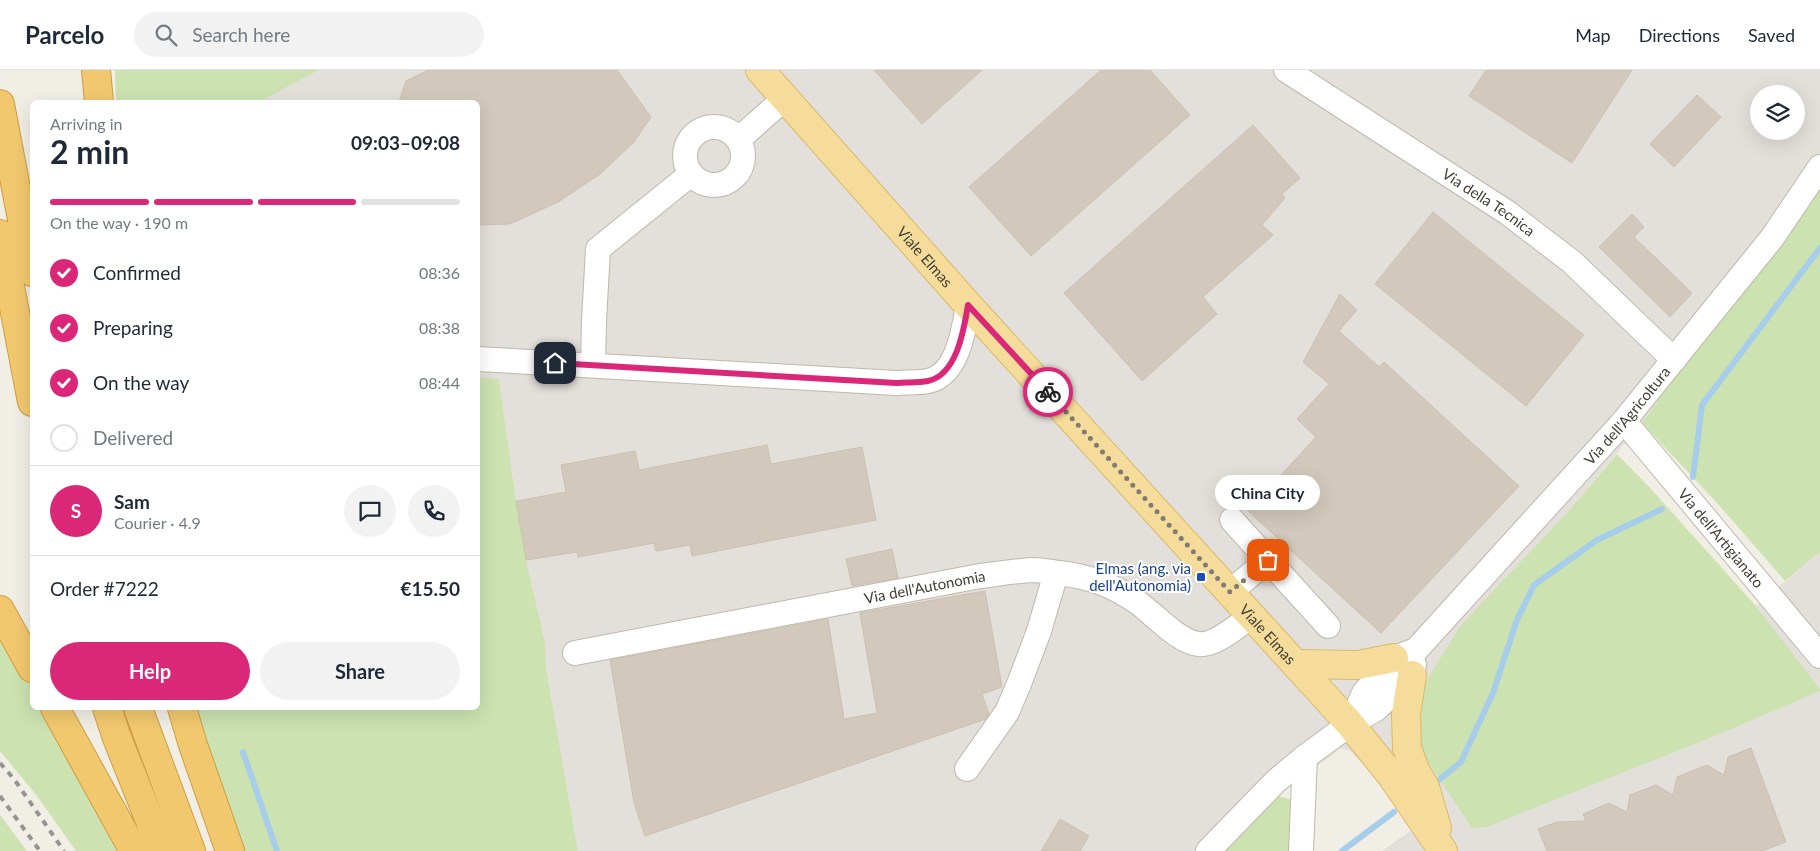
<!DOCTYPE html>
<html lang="en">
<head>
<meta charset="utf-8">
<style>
  :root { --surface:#fff; --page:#f2f2f3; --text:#1f2937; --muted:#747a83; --line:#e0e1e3; --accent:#db2777 }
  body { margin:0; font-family:Lato,sans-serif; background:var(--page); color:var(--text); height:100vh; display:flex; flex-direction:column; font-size:19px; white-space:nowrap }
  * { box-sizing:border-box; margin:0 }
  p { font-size:16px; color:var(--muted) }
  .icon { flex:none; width:28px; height:28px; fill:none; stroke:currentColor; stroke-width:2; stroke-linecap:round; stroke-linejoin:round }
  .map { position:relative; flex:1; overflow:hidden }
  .sheet { position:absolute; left:30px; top:30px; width:450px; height:610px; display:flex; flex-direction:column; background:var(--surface); border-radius:8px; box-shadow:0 5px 20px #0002 }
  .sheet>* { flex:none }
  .tools { position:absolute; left:1750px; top:15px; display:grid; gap:10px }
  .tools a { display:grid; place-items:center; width:55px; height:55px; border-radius:50%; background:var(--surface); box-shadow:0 5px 20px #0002; font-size:25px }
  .pin { position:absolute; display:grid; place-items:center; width:42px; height:42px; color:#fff; margin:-21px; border-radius:10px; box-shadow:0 2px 8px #0006 }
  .courier { position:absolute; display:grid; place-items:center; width:50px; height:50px; margin:-25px; border:4px solid #db2777; border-radius:50%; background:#fff; color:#222; box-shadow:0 1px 6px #0007 }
  .bubble { position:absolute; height:35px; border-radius:18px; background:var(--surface); box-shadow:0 5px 20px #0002; font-size:16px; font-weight:700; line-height:35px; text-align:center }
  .overview em { font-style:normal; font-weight:700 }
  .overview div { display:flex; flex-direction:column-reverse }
  .overview { display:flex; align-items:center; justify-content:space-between; height:85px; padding:0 20px }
  h1 { font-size:32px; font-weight:700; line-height:38px }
  .bar { display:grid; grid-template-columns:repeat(4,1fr); gap:8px 5px; align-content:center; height:60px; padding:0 20px }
  .bar i { height:6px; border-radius:4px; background:var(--line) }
  .bar .on { background:var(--accent) }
  .bar p { grid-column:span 4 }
  .line { display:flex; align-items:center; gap:12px; padding:0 20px; border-top:1px solid var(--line) }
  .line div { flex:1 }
  .round { display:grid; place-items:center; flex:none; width:52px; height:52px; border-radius:26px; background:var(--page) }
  ol { padding:0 20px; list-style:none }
  li { display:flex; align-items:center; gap:15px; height:55px }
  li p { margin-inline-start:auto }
  li .icon { padding:5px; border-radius:50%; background:var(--accent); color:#fff; stroke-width:4 }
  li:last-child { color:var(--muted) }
  li i { width:28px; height:28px; border:2px solid var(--line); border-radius:50% }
  .action { display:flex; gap:10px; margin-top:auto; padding:10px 20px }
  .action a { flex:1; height:58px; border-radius:30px; background:var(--accent); color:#fff; font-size:20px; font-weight:700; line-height:58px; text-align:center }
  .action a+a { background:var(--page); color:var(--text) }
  header { display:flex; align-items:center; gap:30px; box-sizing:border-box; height:70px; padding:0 25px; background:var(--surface); border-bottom:1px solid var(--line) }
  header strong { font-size:24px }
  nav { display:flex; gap:28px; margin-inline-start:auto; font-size:18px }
  .search { width:350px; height:45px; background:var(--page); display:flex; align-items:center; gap:12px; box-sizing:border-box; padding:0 18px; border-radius:28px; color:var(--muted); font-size:19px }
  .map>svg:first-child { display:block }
</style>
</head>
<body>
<header>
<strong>Parcelo</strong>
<div class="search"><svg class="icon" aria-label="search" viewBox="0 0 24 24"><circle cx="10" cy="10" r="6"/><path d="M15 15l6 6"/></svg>Search here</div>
<nav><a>Map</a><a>Directions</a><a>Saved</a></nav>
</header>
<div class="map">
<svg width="1820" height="781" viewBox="0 0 1820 781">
  <rect width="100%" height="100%" fill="#f1eee5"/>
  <path fill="#e3dfda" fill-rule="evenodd" d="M319,0H1820V104L1642,353L1566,444L1487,757L1720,664L1820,621V781H1382L1413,759L1371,702L1349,680L1340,679L1278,726L1226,781H578L546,598L545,572L526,490L516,431L499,309L478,307V32H259ZM1759,24H1796V61H1759Z
    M1820,482V619L1756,536Z"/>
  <path fill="#cce2b1" d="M115,0H319L259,32H116Z
    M1820,104V482L1785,511L1718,434L1642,353Z
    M478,307L499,309L516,431L526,490L545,572L546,598L578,781H239L193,638H478Z
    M1617,384L1651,419L1756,536L1820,619V621L1720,664L1487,757L1472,758L1424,686L1418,653L1423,616L1461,555L1566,444Z
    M0,556L32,616V638H44L123,781H76L37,726L0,681Z
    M1278,726L1292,730L1289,781H1226Z
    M0,745L27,781H0Z"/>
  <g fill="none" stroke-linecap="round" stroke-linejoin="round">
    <path stroke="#a6cdea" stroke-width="6" d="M1693,407L1702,335L1820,178
      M243,682L277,781
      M1434,714L1461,692L1493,623L1517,550L1534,515L1597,470L1662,439
      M1342,781L1394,742"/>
  </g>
  <path fill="#d2c9bc" stroke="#ccc1af" d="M428,0H617L651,47L634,72L600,104L558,132L510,154L478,155V32H399L406,11Z
    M874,0H982L922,54Z
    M1101,0H1150L1190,45L1031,186L969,117Z
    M1486,0H1632L1572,93L1469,26Z
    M1697,25L1721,47L1674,97L1650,74Z
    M1253,55L1300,108L1282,124L1285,128L1262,155L1273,165L1203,227L1217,244L1142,311L1064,223Z
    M1433,142L1584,265L1526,336L1375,214Z
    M1632,144L1644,157L1634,167L1692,223L1670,247L1599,177Z
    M1340,224L1357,240L1339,261L1379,297L1384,292L1519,416L1381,563L1248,441L1316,367L1297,349L1329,314L1303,292Z
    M767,375L771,394L862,377L876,450L692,486L690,475L656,481L654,473L578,487L577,482L526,490L516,431L566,422L561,395L635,381L639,400Z
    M892,479L898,508L852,516L846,489Z
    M985,521L1002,617L982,624L989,644L986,649L645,766L634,733L610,590L828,549L844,649L877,643L860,543Z
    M1751,678L1786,772L1762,781H1547L1538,759L1557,752L1586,751L1583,744L1609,733L1627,742L1630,725L1656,715L1673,725L1677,707L1707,695L1724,705L1728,687Z
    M1060,749L1089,766L1080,781H1041Z"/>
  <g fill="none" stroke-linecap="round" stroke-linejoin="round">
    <defs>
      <g id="minor">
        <path id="s1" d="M1286,0L1508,143L1572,192L1674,290"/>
        <circle cx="714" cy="86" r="29"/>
        <path d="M739,69L785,28"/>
        <path d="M478,289L896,313C906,312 918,313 928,311C958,305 964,259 968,235"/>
        <path d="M593,295L594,251L598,179L691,104"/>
        <path id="s2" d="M1624,351L1820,586"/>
        <path d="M1268,490L1328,556"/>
        <path d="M1230,522L1268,490L1232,450"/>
        <path id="s3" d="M575,583L980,506C997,504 1015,501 1033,500C1042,500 1051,502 1059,503C1090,507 1111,514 1137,532C1154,544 1178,572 1199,574C1215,576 1239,555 1252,545"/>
        <path id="s4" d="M1350,654L1364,623L1394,588L1416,580L1624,351L1772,168L1820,97"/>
        <path d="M967,699L1007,642L1019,614L1039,561L1056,503"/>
        <path d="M1208,781L1276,711L1305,687L1350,654L1376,639L1412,605L1414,594"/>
        <path d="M1301,781L1305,687"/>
      </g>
      <g id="major">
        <path id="s5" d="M760,0L968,235L1350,654L1391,705L1443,781"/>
        <path d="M1296,594L1358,595L1394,588"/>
        <path d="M1412,605L1406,644L1407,678L1415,700L1425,717L1437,758"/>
      </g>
      <path id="highway" d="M96,0L99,32
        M0,34L32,202
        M0,164L32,332
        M0,540L32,598
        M55,638L134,781
        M107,638L117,668L162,781
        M138,638L191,781
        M182,638L193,675L230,781"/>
    </defs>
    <use href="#minor" stroke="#bfb8ac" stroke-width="26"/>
    <use href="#major" stroke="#d9b96b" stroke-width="30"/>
    <use href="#highway" stroke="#d09d40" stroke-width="30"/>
    <use href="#minor" stroke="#fff" stroke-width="24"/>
    <use href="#major" stroke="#f6dc9a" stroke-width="28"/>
    <use href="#highway" stroke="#f2c86f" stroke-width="28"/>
    <path stroke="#949494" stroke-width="4" stroke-dasharray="6 6" stroke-linecap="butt" d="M0,693L14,709L64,781
      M0,726L40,781"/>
  </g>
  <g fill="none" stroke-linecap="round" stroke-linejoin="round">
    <path stroke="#807c73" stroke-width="5" stroke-dasharray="0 9" d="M1048,322L1230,522L1268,490"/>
    <path stroke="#db2777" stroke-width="6" d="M555,293L896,313C906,312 918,313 928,311C957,305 964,259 968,235L1048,322"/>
  </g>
  <rect fill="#1a4fb4" stroke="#fff" stroke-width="2" x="1196" y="502" width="10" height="10" rx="2.5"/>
  <g text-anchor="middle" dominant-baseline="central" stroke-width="4" stroke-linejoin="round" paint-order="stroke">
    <g font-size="15" fill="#433e35" stroke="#fff">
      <text stroke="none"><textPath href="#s1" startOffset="242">Via della Tecnica</textPath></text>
      <text stroke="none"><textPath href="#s5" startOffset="249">Viale Elmas</textPath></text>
      <text stroke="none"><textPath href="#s4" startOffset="419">Via dell'Agricoltura</textPath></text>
      <text stroke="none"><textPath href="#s2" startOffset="152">Via dell'Artigianato</textPath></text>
      <text stroke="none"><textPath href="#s3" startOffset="356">Via dell'Autonomia</textPath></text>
      <text stroke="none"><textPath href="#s5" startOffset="759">Viale Elmas</textPath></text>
    </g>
    <g font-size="15" fill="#164399" stroke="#fff" text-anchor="end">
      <text x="1191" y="498">Elmas (ang. via<tspan x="1191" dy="17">dell'Autonomia)</tspan></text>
    </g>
  </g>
</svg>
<div class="tools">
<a><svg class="icon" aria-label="layers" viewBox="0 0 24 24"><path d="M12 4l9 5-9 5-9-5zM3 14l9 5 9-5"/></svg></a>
</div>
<div class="pin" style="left:1268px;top:490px;background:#ea580c"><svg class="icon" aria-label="bag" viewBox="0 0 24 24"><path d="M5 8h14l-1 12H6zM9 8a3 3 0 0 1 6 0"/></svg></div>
<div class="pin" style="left:555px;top:293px;background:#1f2937"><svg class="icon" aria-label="home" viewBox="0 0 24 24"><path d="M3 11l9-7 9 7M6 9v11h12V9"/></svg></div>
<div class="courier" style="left:1048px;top:322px"><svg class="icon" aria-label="bike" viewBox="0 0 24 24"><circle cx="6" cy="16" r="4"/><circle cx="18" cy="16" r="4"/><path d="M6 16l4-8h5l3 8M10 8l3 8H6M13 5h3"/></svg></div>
<div class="bubble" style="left:1215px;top:405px;width:105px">China City</div>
<section class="sheet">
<div class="overview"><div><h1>2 min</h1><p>Arriving in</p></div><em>09:03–09:08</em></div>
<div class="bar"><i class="on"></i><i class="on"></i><i class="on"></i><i></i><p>On the way · 190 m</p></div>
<ol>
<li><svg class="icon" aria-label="check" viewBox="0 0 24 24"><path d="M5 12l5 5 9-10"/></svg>Confirmed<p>08:36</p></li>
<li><svg class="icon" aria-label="check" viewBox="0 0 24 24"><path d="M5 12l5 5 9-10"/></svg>Preparing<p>08:38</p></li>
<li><svg class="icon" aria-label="check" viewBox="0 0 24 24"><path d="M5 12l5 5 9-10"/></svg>On the way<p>08:44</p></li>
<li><i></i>Delivered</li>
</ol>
<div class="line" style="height:90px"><b class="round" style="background:var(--accent);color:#fff">S</b><div><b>Sam</b><p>Courier · 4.9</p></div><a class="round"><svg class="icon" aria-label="chat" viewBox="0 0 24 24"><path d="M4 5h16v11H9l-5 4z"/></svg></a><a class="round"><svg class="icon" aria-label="phone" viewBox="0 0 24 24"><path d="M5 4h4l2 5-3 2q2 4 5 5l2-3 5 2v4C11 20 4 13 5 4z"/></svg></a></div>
<div class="line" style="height:65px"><div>Order #7222</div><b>€15.50</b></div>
<div class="action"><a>Help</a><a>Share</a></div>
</section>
</div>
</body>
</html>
